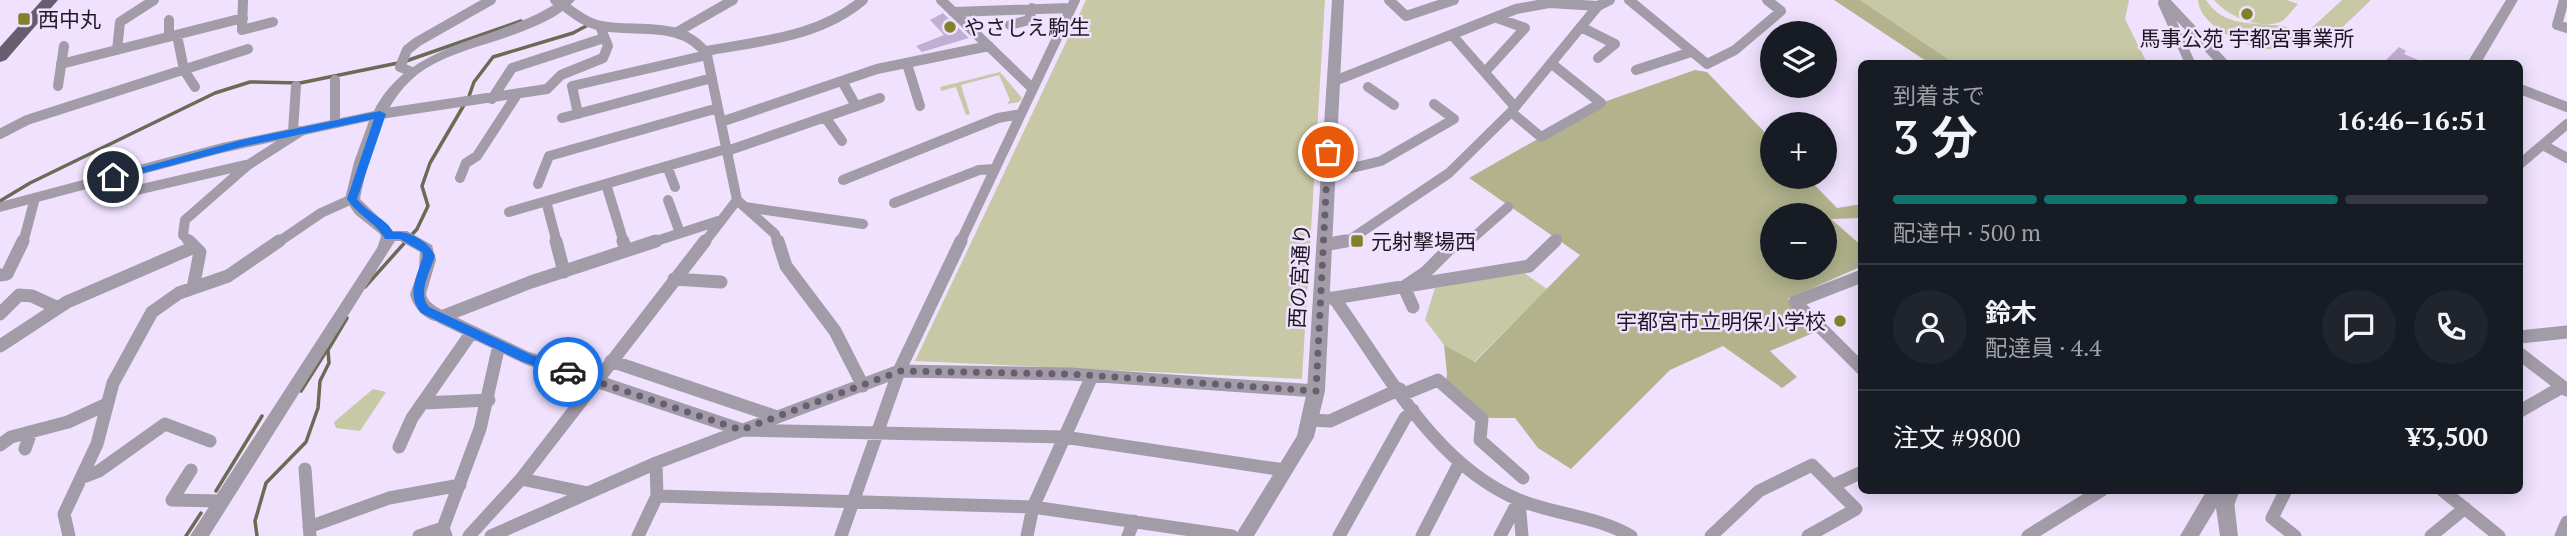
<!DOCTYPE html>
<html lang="ja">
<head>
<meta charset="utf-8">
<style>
  :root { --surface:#171b24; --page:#20242c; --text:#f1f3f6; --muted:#9ea1a6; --line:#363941; --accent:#0f766e }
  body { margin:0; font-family:"PT Serif","Noto Sans JP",serif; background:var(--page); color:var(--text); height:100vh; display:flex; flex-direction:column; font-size:26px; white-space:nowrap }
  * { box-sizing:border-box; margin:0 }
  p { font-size:23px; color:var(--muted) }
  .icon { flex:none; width:38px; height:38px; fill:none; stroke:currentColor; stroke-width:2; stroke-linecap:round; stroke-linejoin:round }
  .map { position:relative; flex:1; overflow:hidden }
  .side { position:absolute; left:1858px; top:60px; width:665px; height:434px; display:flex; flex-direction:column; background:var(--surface); border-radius:10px; box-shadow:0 4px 18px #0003 }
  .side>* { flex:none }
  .tools { position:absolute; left:1760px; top:21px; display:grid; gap:14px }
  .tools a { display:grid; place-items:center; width:77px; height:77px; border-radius:50%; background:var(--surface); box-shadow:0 4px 18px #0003; font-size:35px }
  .pin { position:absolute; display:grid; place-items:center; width:60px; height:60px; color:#fff; margin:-30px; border:4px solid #fff; border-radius:50%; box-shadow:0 2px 7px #0007 }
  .courier { position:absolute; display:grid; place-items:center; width:70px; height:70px; margin:-35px; border:5px solid #1a73e8; border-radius:50%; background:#fff; color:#222; box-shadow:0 2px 9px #0007 }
  .overview em { font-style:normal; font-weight:700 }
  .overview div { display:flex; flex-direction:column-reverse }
  .overview { display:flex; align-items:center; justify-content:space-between; height:119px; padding:0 35px }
  h1 { font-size:46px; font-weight:700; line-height:52px }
  .bar { display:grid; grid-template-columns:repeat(4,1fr); gap:10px 7px; align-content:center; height:84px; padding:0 35px }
  .bar i { height:9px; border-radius:5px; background:var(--line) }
  .bar .on { background:var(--accent) }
  .bar p { grid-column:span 4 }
  .line { display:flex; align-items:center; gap:18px; padding:0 35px; border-top:2px solid var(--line) }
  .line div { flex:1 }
  .round { display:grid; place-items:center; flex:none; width:74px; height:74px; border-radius:37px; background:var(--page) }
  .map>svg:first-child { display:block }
</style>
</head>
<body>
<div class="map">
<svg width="2567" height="536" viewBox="0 0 2567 536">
  <rect width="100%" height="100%" fill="#f0e2ff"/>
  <path fill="#c7c8a5" d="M1086,0H1325L1302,379L915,361Z
    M1860,0H2129L2125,19L2147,63H1954Z
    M2198,0H2206C2224,28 2254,22 2283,26C2289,27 2297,33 2303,36C2296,42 2289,47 2279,49C2254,53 2199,27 2198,0Z
    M2214,0H2287L2298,4C2293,9 2287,18 2282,21C2261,31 2227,16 2214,0Z
    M2342,0H2371L2326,43L2305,34Z
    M1000,72L1022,98L1019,102L1007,104L1010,100L999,75L961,85L970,114L966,115L956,87L941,91L940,87Z
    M1523,272L1547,289L1474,362L1444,345L1425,320L1435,288Z
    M373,389L386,392L360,431L336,428L334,422Z"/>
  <path fill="#b2b38d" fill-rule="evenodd" d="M1834,0H1860L1954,63H1929Z
    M1695,70L1707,72L1773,141V177H1807L1837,208L1862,204V218L1831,219L1862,246V266L1788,299L1818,331L1770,351L1797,377L1782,388L1723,346L1670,370L1571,469L1538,448L1515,418H1489L1445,385L1447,374L1444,345L1475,362L1580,255L1469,178L1601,103ZM1773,215H1825V268H1773Z"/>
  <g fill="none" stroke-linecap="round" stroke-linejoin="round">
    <path stroke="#6b6b54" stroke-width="3.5" d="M406,61L521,21
      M468,99L474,82L493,57L573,33L588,25
      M0,201L30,183L215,93L250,82L300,83L398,63
      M365,287L417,229L428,206L422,186L430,163L464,105
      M301,391L327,350
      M216,491L262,416
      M186,536L201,513
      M257,536L255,521L266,483L306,442L318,408L320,381L329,363L328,350L347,318"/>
  </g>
  <path fill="#c0afd2" d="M943,13L969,38L922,52L916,46L944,35L930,20Z
    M2399,47L2406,51L2404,54L2425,63H2383Z"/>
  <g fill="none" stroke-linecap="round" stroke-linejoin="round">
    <path stroke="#a29ca8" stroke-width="10" d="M243,0L242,30L273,22
      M555,0C569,8 581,21 597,25C633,34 683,18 707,55L737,200L775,234L778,243
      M941,0L1033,89
      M1389,0L1406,16L1454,0
      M1629,0L1707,64L1735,50L1781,11L1767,0
      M2164,0L2223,63
      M2564,0L2557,25L2567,28
      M2163,3L2190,63
      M953,12L1071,8
      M169,20V37
      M1010,25L1029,20L1032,8
      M1583,28L1615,44L1598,58
      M677,32L733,0
      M177,35L184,70L195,87
      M1452,35L1515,107
      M117,50L120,22L154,0
      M706,51C760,41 820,37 863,0
      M61,64L243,18
      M907,64L920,106
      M1636,70L1691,52
      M412,72L400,67L407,50L417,42L491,0
      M1485,72L1525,28L1497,18
      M335,80V122
      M842,81L856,106
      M1332,82L1516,9L1549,3L1598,6
      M58,86L64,46
      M1368,87L1394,105
      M2520,89L2567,107
      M492,99L512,68L604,38
      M1511,112L1541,137L1601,103L1552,64
      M380,114L547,89L561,75L603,58L608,46L600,26
      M578,114L572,86L707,55
      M825,117L842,141
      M562,118L712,78
      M721,122L877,69L989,46
      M293,131L296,86
      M0,134L27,120L248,49
      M2543,145L2567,158
      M727,151L880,98
      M2520,164L2567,124
      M667,166L675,187
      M1327,174L1381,161L1454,119L1434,104
      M113,177V189L120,194L245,165
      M460,178L466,163L477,156L516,96
      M843,180L998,118L1021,114
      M538,184L549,156L718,108
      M606,184L624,243
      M668,200L680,233
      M546,201L557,243
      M894,203L979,170L994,169
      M745,207L863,224
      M509,212L726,149
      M23,243L35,198
      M191,243L183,235L185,220L248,165L301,131
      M277,243L321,213L352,199
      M650,243L718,221
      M704,243L737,200
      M960,243L1075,0
      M1335,243L1348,241L1449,173L1511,112L1598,6L1610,0
      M1455,243L1459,239L1467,243L1508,207
      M1553,243L1557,239"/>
    <path stroke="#a29ca8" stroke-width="13" d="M189,241L200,252L193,288
      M556,241L564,272
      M623,241L626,251
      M778,241L786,266L835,331L863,386
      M1464,241H1469
      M1323,245L1346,241
      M0,275L7,274L23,241
      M1862,276L1795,302L1862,369
      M674,279L721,282
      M1322,298H1334C1386,370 1433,464 1519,500C1556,515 1597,516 1631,536
      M1334,298L1529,266L1555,241
      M1413,307L1404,287L1425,273L1457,241
      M0,314L19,295L32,296L58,308
      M441,317L527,358L742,430L1064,437L1284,470
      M441,317L531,282L656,241
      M2520,337L2567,332
      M0,346L67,302L192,248
      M2520,354L2567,390
      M611,361L777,417
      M1404,394L1438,380L1482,419L1480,440L1523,478
      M423,403L489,400
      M2520,411L2562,387
      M1311,420L1330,421L1400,389
      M0,445L11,437L68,422L107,404
      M399,447L412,418L472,332
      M25,449L31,432
      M305,469L310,536
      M191,470L172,500L222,501
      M81,478L99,471L165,424L210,441
      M521,479L588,493
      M1834,485L1862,472
      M2286,490L2272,518L2295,536
      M2442,490L2499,536
      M657,496L1033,507L1232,536
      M1519,501L1522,536
      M2227,506L2233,490
      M309,527L389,498L460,485
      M69,536L64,514L97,444L113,383L152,312L179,293L228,276L279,241
      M419,536L443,528
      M446,536L443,528L480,429L499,345
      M469,536L521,479L705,241
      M491,536L656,463L899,371L1071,374L1316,391
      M638,536L657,496L656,463
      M841,536L899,371L961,241
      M1027,536L1033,507L1092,376
      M1128,536L1134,521
      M1339,536L1405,418L1413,410
      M1422,536L1459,464
      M1500,536L1519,500
      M1711,536L1759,491L1812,465L1856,509L1808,536
      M2028,536L2102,490
      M2431,536L2465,508
      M2561,536L2567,522"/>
    <path fill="#a29ca8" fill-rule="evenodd" d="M561,0H575C559,18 532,28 510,36C482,46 450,53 425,69C382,97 370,152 360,199L393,231H407L432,245L436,260L426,294C429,307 443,307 449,317L447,321C430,326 413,309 410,294L419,269L420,252L400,241H395L209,536H190L377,248L381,237L380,234L355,214L345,199L354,162L369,121L222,153L0,212V202L222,143L374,111C410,39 501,42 561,0Z
      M1332,0H1344L1325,391L1314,437L1254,536H1235L1297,436L1307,391Z
      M2506,0H2518L2481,63H2467Z
      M2207,490H2226L2225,493L2234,501L2238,536H2220L2216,508L2199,536H2180Z"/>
    <path fill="#675d71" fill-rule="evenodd" d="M42,0H58L6,60L0,62V47Z"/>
  </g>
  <path fill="#1a73e8" d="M380,111L386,114L357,199C368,213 387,219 393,232C408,230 429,241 435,256C430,272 417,293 429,307L532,355L572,369V375L568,376L523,362L421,313C406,294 417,277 423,256L422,252L400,239H385C377,223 359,217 347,199L374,119L241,147L113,181L107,177L241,140Z"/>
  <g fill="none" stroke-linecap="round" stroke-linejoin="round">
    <path stroke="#675f6f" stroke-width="7" stroke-dasharray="0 12.6" d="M568,372L741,430L900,371L1070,374L1316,391L1328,152"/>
  </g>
  <g fill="#81812a" stroke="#f0e2ff" stroke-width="2.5">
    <circle cx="2247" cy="14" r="7"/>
    <rect x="17" y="12" width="14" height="14" rx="3.5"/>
    <circle cx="950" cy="27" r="7"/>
    <rect x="1350" y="234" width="14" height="14" rx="3.5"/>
    <circle cx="1840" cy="321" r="7"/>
  </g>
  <g text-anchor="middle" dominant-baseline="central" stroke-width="5" stroke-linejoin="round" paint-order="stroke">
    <g font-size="21" fill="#1d1822" stroke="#f0e2ff" text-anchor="start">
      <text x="38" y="19">西中丸</text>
      <text x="964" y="27">やさしえ駒生</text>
      <text x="2247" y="38" text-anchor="middle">馬事公苑 宇都宮事業所</text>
      <text x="1371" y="241">元射撃場西</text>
      <text x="1826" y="321" text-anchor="end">宇都宮市立明保小学校</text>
    </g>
    <g font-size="21" fill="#1d1822" stroke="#f0e2ff">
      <text transform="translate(1299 276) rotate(-87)">西の宮通り</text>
    </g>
  </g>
</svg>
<div class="tools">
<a><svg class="icon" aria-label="layers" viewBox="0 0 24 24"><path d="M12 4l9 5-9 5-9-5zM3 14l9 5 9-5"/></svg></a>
<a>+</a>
<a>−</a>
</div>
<div class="pin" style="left:1328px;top:152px;background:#ea580c"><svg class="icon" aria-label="bag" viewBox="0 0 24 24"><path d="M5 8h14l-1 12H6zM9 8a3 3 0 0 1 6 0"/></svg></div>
<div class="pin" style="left:113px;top:177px;background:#1f2937"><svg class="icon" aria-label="home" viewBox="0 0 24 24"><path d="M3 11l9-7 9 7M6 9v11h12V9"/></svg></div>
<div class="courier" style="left:568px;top:372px"><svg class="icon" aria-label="car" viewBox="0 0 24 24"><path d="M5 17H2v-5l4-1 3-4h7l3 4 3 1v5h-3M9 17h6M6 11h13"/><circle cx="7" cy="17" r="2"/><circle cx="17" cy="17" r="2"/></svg></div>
<section class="side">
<div class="overview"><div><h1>3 分</h1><p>到着まで</p></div><em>16:46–16:51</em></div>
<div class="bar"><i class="on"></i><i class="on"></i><i class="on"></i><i></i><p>配達中 · 500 m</p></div>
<div class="line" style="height:126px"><a class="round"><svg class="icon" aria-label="person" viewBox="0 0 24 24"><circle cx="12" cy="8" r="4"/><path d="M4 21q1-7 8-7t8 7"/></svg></a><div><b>鈴木</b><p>配達員 · 4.4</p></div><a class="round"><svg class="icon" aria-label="chat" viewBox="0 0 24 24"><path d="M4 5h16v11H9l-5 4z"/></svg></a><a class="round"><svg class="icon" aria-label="phone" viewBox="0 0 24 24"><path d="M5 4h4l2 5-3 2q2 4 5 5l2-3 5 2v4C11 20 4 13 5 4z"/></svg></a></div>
<div class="line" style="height:91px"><div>注文 #9800</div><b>¥3,500</b></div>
</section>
</div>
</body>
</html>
